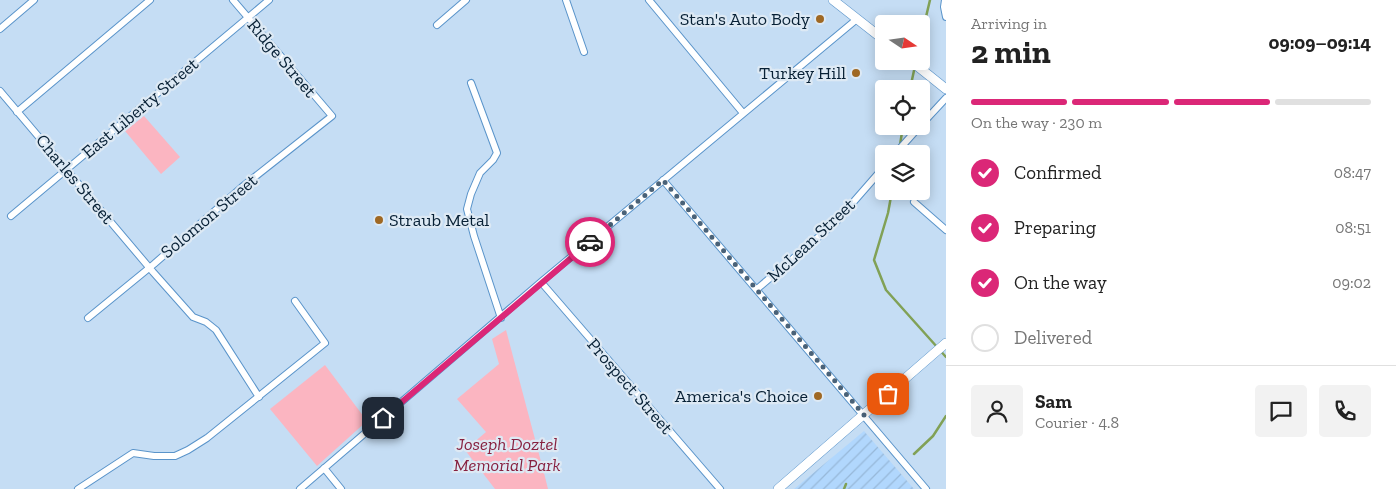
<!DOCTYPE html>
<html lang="en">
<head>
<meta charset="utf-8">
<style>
  :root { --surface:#fff; --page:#f2f2f2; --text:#222; --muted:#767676; --line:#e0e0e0; --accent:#db2777 }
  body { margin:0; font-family:"Zilla Slab",serif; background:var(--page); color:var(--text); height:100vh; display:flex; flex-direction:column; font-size:19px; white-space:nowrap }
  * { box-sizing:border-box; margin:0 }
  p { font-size:16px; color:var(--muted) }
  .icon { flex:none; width:28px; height:28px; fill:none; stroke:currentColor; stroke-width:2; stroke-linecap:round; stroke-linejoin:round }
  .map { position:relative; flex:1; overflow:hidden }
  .side { display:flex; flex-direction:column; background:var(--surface); width:450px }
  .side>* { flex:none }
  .needle { width:32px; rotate:103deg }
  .buttons { position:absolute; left:875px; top:15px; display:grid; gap:10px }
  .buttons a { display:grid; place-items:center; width:55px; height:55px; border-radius:5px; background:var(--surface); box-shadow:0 2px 12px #0003; font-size:25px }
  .pin { position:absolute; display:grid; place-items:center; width:42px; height:42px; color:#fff; margin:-21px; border-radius:10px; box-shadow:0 2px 8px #0006 }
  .courier { position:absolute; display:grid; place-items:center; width:50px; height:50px; margin:-25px; border:4px solid #db2777; border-radius:50%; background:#fff; color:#222; box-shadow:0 1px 6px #0007 }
  .summary em { font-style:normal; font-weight:800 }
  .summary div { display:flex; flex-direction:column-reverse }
  .summary { display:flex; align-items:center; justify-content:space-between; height:85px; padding:0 25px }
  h1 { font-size:32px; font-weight:800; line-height:38px }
  .bar { display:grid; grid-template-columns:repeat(4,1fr); gap:8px 5px; align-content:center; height:60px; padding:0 25px }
  .bar i { height:6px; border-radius:4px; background:var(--line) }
  .bar .on { background:var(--accent) }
  .bar p { grid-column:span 4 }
  .line { display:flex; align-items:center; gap:12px; padding:0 25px; border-top:1px solid var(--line) }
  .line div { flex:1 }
  .round { display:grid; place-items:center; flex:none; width:52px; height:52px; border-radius:5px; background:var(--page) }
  ol { padding:0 25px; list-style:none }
  li { display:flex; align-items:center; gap:15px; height:55px }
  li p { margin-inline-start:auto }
  li .icon { padding:5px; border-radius:50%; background:var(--accent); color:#fff; stroke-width:4 }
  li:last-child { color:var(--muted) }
  li i { width:28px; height:28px; border:2px solid var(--line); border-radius:50% }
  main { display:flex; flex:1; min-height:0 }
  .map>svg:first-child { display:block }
</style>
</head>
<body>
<main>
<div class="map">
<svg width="946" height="489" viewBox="0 0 946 489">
  <defs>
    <pattern id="industrial-furrows" width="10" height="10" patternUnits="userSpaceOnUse" patternTransform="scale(1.25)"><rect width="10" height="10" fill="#b1d7fd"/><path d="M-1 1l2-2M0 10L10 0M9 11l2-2" fill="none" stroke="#97b8d9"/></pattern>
  </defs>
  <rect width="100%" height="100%" fill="#c5ddf4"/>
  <path fill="url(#industrial-furrows)" d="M864,431L914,489H794Z"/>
  <path fill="#fbb5c1" d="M144,116L180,157L161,174L125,131Z
    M506,330L544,473L548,489H495L465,450L486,432L457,399L499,364L492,339Z
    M325,365L367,421L317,466L270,409Z"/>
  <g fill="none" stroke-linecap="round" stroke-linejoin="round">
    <path stroke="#81a156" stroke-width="2.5" d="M921,38L930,0
      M910,89L915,66
      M900,145L903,126
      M892,191L888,213L874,260L886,290L946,357
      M914,454L933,436L946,416
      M844,489L846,484"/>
    <defs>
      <path id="minor" d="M566,0L584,52
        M649,0L743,113
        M945,0L944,7L946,17
        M437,25L466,0
        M0,29L34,0
        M471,83L497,153L493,160L480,173L471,194L467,209L474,236L501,318
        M0,91L153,272L193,317L206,322L216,330L259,397
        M17,112L150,0
        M921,125L946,98
        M895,154L920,126
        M663,180L926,489
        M914,202L946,230
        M11,216L269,0
        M541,282L720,489
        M757,289L835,223L884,167
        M88,318L154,264L242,187L332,116L233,0
        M324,468L341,489
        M78,489L133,453L154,456H175L188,450L207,438L325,343L295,301
        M300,489L541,282L857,19"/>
      <path id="secondary" d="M833,0L884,40
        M911,61L946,89
        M778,489L946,343"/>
    </defs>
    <use href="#minor" stroke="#5a94ca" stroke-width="8"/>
    <use href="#secondary" stroke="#5a94ca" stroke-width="10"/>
    <use href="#minor" stroke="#fff" stroke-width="6"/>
    <use href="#secondary" stroke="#fff" stroke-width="9"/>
  </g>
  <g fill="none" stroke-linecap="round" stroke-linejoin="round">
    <path stroke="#4a6278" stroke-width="5" stroke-dasharray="0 9" d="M590,242L663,180L864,415L888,394"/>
    <path stroke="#db2777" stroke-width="6" d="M383,418L590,242"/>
  </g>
  <g fill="#9f6823" stroke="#dde9f4" stroke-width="2">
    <circle cx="820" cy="19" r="5"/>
    <circle cx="856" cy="73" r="5"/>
    <circle cx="379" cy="220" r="5"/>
    <circle cx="818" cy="396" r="5"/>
  </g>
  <g text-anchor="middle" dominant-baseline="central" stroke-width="4.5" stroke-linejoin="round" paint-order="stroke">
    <g font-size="18" fill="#072035" stroke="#dde9f4" text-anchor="end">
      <text x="810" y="19">Stan's Auto Body</text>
      <text x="846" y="73">Turkey Hill</text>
      <text x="389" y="220" text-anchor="start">Straub Metal</text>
      <text x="808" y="396">America's Choice</text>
    </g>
    <g font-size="18" fill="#072035" stroke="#dde9f4">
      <text transform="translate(282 58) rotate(50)">Ridge Street</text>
      <text transform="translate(140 108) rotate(-40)">East Liberty Street</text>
      <text transform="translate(75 179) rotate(50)">Charles Street</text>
      <text transform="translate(209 216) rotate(-40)">Solomon Street</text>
      <text transform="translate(811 240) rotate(-43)">McLean Street</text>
      <text transform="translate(630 386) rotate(49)">Prospect Street</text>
    </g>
    <g font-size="18" font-style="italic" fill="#872140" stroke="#dde9f4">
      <text x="507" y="444">Joseph Doztel<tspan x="507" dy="21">Memorial Park</tspan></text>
    </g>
  </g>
</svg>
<div class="buttons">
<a><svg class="needle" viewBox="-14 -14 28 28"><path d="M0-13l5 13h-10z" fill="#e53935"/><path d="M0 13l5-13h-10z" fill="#767676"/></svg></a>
<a><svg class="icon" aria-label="locate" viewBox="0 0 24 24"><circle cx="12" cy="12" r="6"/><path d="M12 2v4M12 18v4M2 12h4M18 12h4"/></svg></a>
<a><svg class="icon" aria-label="layers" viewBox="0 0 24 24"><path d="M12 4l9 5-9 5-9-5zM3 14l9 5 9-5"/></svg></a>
</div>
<div class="pin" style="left:888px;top:394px;background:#ea580c"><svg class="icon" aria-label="bag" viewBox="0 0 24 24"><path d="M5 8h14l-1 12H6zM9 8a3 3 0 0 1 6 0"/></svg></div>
<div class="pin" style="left:383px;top:418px;background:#1f2937"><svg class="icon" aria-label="home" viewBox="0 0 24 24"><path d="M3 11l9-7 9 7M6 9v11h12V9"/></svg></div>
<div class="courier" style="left:590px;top:242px"><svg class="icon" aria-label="car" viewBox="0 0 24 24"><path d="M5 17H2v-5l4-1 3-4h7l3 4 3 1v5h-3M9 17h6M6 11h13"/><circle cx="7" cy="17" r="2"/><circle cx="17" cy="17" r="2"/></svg></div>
</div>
<section class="side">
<div class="summary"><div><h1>2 min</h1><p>Arriving in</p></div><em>09:09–09:14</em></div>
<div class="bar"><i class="on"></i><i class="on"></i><i class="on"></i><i></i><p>On the way · 230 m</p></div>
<ol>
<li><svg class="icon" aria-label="check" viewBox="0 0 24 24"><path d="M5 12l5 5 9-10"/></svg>Confirmed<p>08:47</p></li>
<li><svg class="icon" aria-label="check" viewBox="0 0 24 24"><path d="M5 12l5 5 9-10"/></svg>Preparing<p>08:51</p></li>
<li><svg class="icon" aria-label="check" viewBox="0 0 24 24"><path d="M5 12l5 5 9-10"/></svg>On the way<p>09:02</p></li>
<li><i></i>Delivered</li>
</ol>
<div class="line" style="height:90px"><a class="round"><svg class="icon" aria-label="person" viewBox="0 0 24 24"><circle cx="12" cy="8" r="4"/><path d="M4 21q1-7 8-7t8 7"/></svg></a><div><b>Sam</b><p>Courier · 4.8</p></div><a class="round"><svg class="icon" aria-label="chat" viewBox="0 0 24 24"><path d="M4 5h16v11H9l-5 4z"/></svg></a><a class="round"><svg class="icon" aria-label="phone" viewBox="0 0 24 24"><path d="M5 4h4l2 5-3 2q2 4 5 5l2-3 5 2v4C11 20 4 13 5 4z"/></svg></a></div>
</section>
</main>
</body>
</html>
